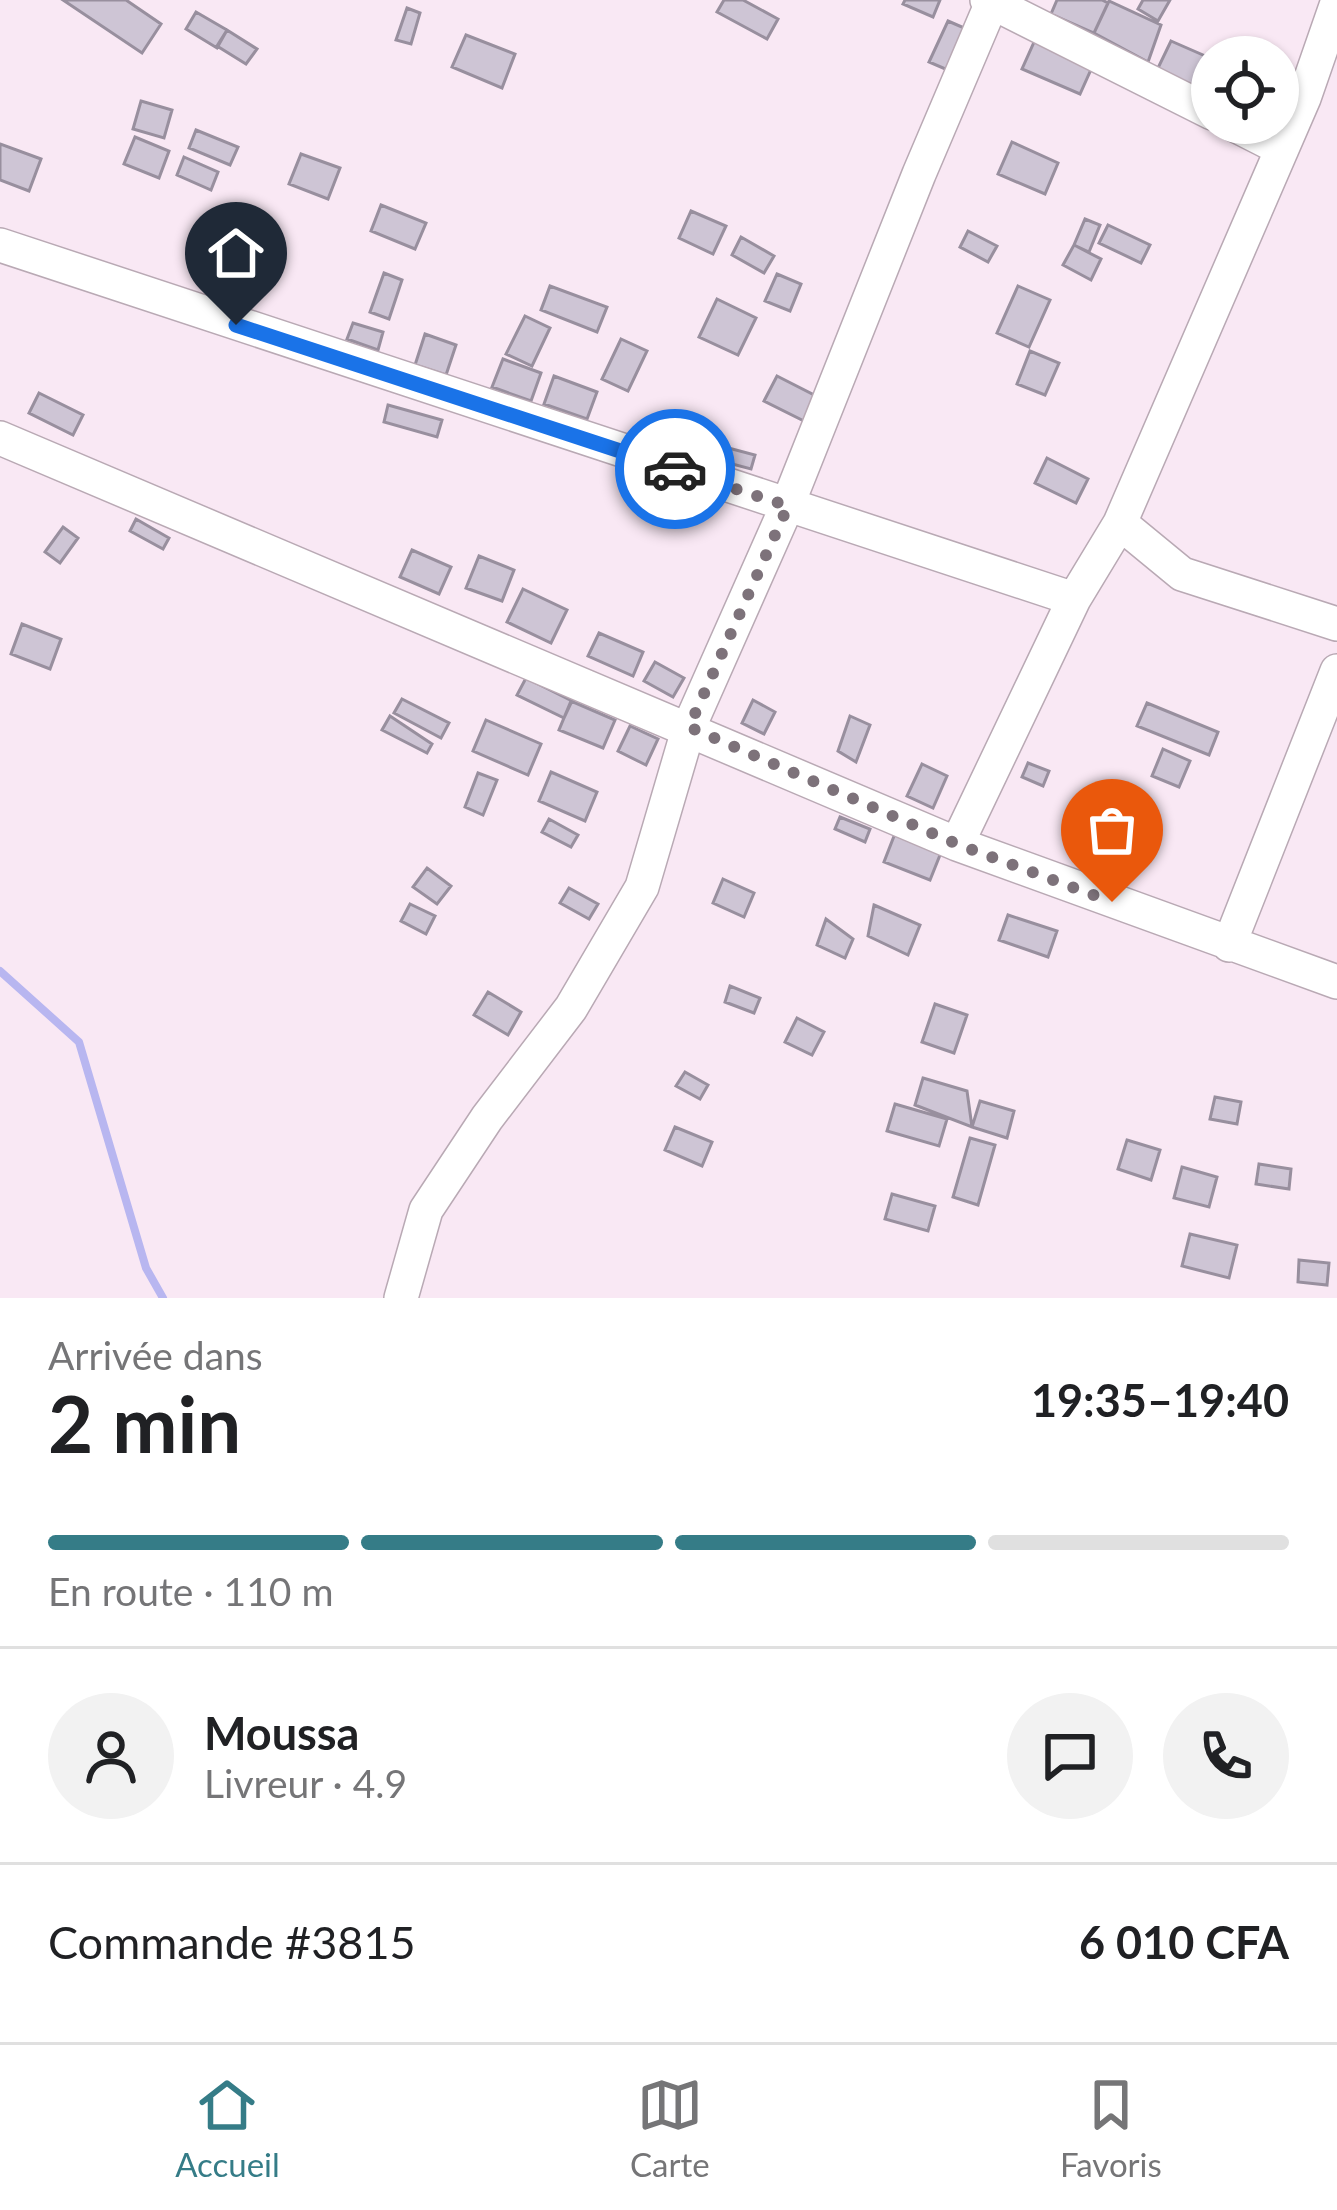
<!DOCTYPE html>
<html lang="fr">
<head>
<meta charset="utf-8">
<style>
  :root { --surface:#fff; --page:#f2f2f2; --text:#202124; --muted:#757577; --line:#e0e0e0; --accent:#357c87 }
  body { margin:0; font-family:Lato,sans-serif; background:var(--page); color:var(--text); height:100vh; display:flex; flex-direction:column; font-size:45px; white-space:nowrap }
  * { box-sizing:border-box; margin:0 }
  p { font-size:39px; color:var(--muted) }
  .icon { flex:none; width:66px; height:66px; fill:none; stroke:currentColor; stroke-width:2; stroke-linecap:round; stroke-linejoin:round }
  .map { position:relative; height:1298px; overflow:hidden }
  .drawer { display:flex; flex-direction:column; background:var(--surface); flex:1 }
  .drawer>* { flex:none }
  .buttons { position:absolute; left:1191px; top:36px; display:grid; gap:24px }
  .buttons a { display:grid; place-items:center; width:108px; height:108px; border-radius:50%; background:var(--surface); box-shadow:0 3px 9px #0004; font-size:60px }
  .pin { position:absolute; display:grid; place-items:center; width:102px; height:102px; color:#fff; margin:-123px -51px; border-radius:50% 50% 50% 0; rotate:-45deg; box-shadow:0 0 12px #0007 }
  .pin .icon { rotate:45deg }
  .courier { position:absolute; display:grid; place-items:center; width:120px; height:120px; margin:-60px; border:9px solid #1a73e8; border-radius:50%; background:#fff; color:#222; box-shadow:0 3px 15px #0007 }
  .summary em { font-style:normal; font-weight:700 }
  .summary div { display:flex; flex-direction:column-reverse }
  .summary { display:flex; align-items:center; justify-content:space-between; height:204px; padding:0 48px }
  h1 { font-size:78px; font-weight:700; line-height:90px }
  .bar { display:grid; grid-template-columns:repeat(4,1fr); gap:18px 12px; align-content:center; height:144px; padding:0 48px }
  .bar i { height:15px; border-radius:9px; background:var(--line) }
  .bar .current { background:var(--accent) }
  .bar p { grid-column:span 4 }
  .line { display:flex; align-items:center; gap:30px; padding:0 48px; border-top:3px solid var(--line) }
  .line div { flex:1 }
  .round { display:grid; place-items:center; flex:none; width:126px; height:126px; border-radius:63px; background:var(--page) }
  .menu { display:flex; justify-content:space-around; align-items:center; height:168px; border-top:3px solid var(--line); background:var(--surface); font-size:33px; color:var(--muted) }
  .menu a { display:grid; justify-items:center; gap:6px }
  .menu .current { color:var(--accent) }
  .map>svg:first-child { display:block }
</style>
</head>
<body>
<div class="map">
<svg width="1337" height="1298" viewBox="0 0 1337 1298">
  <rect width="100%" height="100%" fill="#f9e8f4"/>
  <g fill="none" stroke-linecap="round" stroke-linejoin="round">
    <path stroke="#b8b6f0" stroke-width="8" d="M0,971L79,1042L146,1268L163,1298"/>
  </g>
  <path fill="#cec5d5" stroke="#988f9e" stroke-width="3" d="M63,0H126L161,24L142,53Z
    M724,0H743L778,19L767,39L717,12Z
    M905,0H940L933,17L903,4Z
    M1057,0H1102L1108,3L1094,33L1051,14Z
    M1143,0H1170L1158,21L1138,9Z
    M1109,1L1161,25L1148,62L1094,33Z
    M407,8L420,13L411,44L396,40Z
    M196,12L227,30L217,48L186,29Z
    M948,21L969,30L950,71L929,62Z
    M227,30L257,49L246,64L217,46Z
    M466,35L515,54L502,88L452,67Z
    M1035,40L1093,65L1080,94L1022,69Z
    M1171,41L1212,59V98L1157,70Z
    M141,101L172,110L164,138L133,129Z
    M196,130L238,147L230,165L189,148Z
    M135,137L169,151L159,178L124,164Z
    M1012,142L1058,163L1045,194L998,174Z
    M0,144L41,159L29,191L0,180Z
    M301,154L340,168L328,199L289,184Z
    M184,157L218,172L211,190L177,175Z
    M381,205L426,223L415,249L371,231Z
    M691,211L726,226L713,254L679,238Z
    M1085,219L1100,225L1089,252L1074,245Z
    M1108,225L1150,245L1141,263L1099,243Z
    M968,231L997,246L988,262L960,247Z
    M741,237L774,256L764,273L732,255Z
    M1074,245L1101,259L1091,280L1063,265Z
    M384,273L402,280L389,319L370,312Z
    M777,274L801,284L790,311L765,301Z
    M550,286L607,307L597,332L541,310Z
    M1018,286L1050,300L1029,347L997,333Z
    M717,299L756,318L738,355L699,337Z
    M525,316L550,328L532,366L506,354Z
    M353,323L383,332L378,350L347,339Z
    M425,334L456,345L446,375L415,365Z
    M621,339L647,351L628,391L602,379Z
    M1030,351L1059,363L1045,395L1017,384Z
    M503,359L541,373L531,401L492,387Z
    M554,376L597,392L587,419L544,404Z
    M777,376L818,397L806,422L764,401Z
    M39,393L83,415L73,435L29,413Z
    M388,405L442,420L437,437L384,422Z
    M721,446L755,455L751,469L717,460Z
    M1047,458L1088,479L1076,503L1035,483Z
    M136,519L169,538L163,549L130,531Z
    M63,527L78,538L60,563L45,552Z
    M412,550L451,567L439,594L400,577Z
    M479,556L514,570L502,601L466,588Z
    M523,589L567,610L551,643L507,622Z
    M22,624L61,639L50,669L11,654Z
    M599,633L643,652L633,676L588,656Z
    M655,662L684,678L673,697L644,681Z
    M526,678L572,701L564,718L517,695Z
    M402,699L449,723L441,738L394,713Z
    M753,700L775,712L764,734L742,723Z
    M571,701L615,720L603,748L559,730Z
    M1147,703L1218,732L1209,755L1137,726Z
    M390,716L432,744L427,753L382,730Z
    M850,716L870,725L856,762L838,751Z
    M486,720L541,744L528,775L473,751Z
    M630,726L658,739L646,765L618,751Z
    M1163,749L1190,761L1179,787L1152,776Z
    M1028,763L1049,771L1043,786L1022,777Z
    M922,764L947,776L933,808L907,796Z
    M551,772L597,792L585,821L539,801Z
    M478,773L497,780L483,815L465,807Z
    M840,817L870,829L865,842L835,829Z
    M549,819L578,835L571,847L542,832Z
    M896,831L942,850L930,880L884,862Z
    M427,868L451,886L437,904L413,887Z
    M723,879L754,893L744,917L713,903Z
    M569,888L598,904L589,919L560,903Z
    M410,904L435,916L426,934L401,921Z
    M874,905L920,925L908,955L868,936Z
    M1008,915L1057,931L1048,957L999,940Z
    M826,919L853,939L845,958L817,945Z
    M730,986L760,998L754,1013L725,1002Z
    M488,992L521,1012L508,1035L474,1015Z
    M935,1004L967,1015L954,1053L922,1042Z
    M797,1018L824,1032L812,1055L785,1042Z
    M685,1072L708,1085L700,1099L676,1086Z
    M923,1078L967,1091L972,1127L915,1105Z
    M1215,1097L1241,1102L1237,1124L1210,1119Z
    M980,1101L1014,1111L1007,1138L972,1127Z
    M895,1104L947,1119L939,1146L887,1131Z
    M675,1127L712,1142L702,1166L665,1150Z
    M970,1138L995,1145L978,1205L953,1197Z
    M1127,1140L1160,1150L1151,1180L1118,1169Z
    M1259,1164L1291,1169L1289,1189L1256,1184Z
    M1182,1167L1217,1177L1209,1207L1174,1198Z
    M892,1194L935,1206L928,1231L885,1219Z
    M1190,1234L1237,1245L1229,1278L1182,1266Z
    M1299,1260L1329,1263L1327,1285L1298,1282Z"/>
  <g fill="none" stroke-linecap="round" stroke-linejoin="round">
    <defs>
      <path id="street" d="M987,0L1212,113
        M1231,123L1282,149
        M0,245L1074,599
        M0,438L957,844L1337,982
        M1120,523L1182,574L1337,624
        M957,844L1074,599L1120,523L1304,98L1337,3
        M1229,945L1337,671
        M401,1298L426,1210L487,1118L571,1008L642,887L689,727L787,506L919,174L993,0"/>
    </defs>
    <use href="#street" stroke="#b9a9b4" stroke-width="36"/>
    <use href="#street" stroke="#fff" stroke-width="33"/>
  </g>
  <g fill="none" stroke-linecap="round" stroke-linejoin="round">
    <path stroke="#7d727a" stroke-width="12" stroke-dasharray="0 21.6" d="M675,469L788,506L689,727L957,844L1112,902"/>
    <path stroke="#1a73e8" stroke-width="15" d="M236,325L675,469"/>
  </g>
</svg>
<div class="buttons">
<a><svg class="icon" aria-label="locate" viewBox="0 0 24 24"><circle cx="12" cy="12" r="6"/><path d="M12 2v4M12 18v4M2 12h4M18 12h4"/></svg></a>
</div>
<div class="pin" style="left:1112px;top:902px;background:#ea580c"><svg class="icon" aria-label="bag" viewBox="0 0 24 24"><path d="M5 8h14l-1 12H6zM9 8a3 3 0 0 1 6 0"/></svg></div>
<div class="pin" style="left:236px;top:325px;background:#1f2937"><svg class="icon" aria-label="home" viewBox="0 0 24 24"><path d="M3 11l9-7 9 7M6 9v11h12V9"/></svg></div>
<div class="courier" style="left:675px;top:469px"><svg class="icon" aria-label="car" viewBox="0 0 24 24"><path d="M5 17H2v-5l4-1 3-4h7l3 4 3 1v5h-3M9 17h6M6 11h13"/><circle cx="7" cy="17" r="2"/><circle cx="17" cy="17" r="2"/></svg></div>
</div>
<section class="drawer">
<div class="summary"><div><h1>2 min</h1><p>Arrivée dans</p></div><em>19:35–19:40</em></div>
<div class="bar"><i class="current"></i><i class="current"></i><i class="current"></i><i></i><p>En route · 110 m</p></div>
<div class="line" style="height:216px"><a class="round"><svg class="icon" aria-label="person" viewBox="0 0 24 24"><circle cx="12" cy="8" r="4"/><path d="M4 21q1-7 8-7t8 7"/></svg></a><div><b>Moussa</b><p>Livreur · 4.9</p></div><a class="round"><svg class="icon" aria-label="chat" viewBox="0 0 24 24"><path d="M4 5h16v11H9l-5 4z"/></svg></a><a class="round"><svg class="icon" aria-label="phone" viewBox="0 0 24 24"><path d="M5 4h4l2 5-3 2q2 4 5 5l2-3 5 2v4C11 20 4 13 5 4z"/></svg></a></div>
<div class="line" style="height:156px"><div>Commande #3815</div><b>6 010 CFA</b></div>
</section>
<nav class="menu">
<a class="current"><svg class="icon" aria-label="home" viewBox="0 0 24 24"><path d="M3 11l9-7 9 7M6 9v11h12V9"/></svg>Accueil</a>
<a><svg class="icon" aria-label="map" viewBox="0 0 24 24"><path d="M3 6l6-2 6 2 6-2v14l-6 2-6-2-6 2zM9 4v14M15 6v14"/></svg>Carte</a>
<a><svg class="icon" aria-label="saved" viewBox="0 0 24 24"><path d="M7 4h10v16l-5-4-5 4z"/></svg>Favoris</a>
</nav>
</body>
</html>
